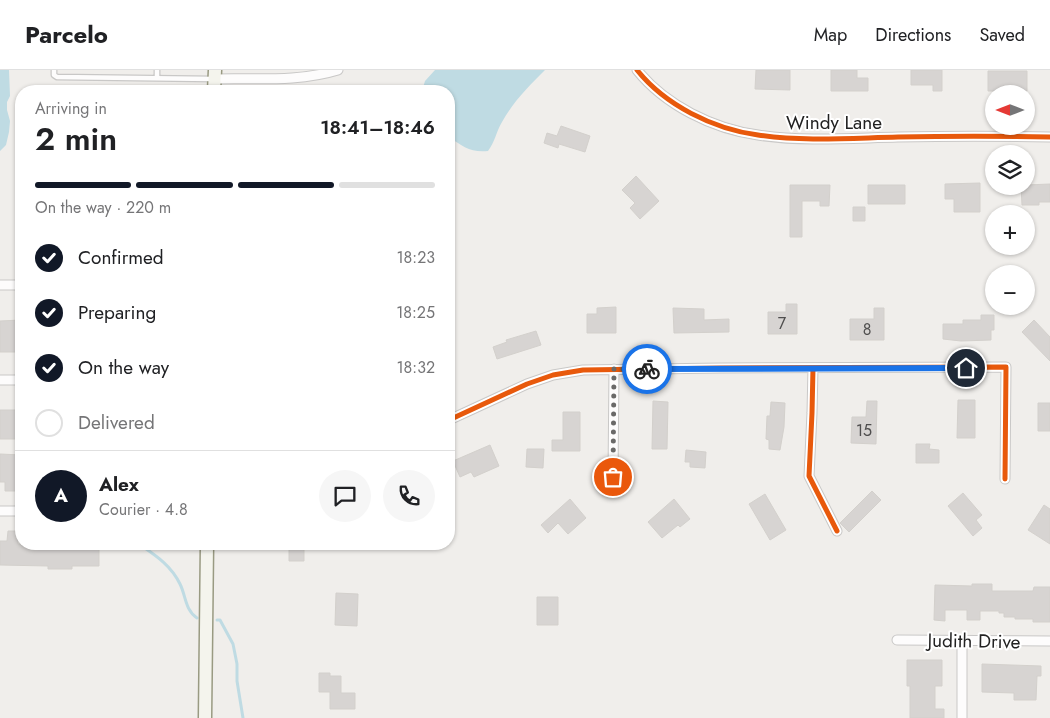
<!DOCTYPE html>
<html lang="en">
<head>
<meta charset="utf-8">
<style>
  :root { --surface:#fff; --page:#f6f6f6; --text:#202124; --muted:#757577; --line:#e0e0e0; --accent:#111827 }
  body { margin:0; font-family:Jost,sans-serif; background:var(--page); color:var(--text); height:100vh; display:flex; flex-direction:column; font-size:19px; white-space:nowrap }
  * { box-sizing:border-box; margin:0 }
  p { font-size:16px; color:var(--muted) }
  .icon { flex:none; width:28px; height:28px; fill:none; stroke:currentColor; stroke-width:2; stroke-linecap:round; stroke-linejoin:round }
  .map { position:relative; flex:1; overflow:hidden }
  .details { position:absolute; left:15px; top:15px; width:440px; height:465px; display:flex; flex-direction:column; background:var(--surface); border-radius:20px; box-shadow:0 1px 4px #0004 }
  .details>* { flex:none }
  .needle { width:32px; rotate:270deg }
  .buttons { position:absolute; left:985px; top:15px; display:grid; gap:10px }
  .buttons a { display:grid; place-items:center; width:50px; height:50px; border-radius:50%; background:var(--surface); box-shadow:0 1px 4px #0004; font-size:25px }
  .pin { position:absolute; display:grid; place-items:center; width:42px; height:42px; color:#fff; margin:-21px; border:2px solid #fff; border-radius:50%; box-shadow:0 1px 5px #0007 }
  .courier { position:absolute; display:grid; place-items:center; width:50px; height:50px; margin:-25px; border:4px solid #1a73e8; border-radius:50%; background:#fff; color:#222; box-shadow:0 1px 6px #0007 }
  .headline em { font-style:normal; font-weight:600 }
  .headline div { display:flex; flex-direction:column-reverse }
  .headline { display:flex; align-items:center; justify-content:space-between; height:85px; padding:0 20px }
  h1 { font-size:32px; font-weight:600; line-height:38px }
  .bar { display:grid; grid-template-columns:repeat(4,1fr); gap:8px 5px; align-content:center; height:60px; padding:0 20px }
  .bar i { height:6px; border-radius:4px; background:var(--line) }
  .bar .selected { background:var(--accent) }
  .bar p { grid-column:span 4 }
  .line { display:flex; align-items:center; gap:12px; padding:0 20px; border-top:1px solid var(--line) }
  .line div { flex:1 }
  .round { display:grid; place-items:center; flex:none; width:52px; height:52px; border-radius:26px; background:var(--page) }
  ol { padding:0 20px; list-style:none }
  li { display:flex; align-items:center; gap:15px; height:55px }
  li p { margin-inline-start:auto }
  li .icon { padding:5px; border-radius:50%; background:var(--accent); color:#fff; stroke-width:4 }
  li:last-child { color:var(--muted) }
  li i { width:28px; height:28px; border:2px solid var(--line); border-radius:50% }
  header { display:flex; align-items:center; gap:30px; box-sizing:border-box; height:70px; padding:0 25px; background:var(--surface); border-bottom:1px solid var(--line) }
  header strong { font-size:24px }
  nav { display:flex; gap:28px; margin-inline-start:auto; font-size:18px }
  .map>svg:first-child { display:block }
</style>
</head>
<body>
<header>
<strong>Parcelo</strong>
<nav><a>Map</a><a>Directions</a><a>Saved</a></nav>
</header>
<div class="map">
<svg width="1050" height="648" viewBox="0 0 1050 648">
  <rect width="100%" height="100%" fill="#f0eeeb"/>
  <path fill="#bfdbe3" d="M0,0H9L10,26L7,32V40L10,51L9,62L6,75L0,81Z
    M435,0H545C529,16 513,32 502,52C496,62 495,72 488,81C471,83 462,76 449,67V21H422L425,11Z"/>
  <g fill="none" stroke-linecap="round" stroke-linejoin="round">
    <path stroke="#bfdbe3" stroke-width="3" d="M139,474C155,485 171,495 180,514C186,526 185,540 197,548
      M217,550H220L233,574L237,594V611L243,648"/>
  </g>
  <path fill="#d7d4d2" stroke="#d3d0cc" d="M756,0H790V20L755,19Z
    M831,0H857V8H868V21H831Z
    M911,0H942V21H933V15H911Z
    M988,1H1027V21H988Z
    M561,56L590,66L585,82L559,74L558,78L544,73L547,63L557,66Z
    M636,106L659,131L640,149L630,138L635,133L622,120Z
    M980,113V142H954V129H945V114Z
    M1050,114V132H1039V135H1022L1021,116H1026V115Z
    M790,115H830L829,136H820V131H802V167H790Z
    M868,115H905V134H868Z
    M853,137H865V151H853Z
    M786,234H797V264H768V242H786Z
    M616,237V263H587V244H597V238Z
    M673,238L704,239V250L729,249V262L674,263Z
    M874,238H884V270H850V249H874Z
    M981,245H994V260H991V270L961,271L943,269V254H963V250H981Z
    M21,250V282H0V251Z
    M1034,250L1050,267V291L1022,262Z
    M536,261L541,275L497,289L493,277L507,272L506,270Z
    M958,330H975V368H957Z
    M653,331L668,332L667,379H652Z
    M867,331H877L876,374L851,373L852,347H866Z
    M771,332L785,333L784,357L780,380L769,379V370L766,369L767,346H770Z
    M1038,333H1050V361H1038Z
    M0,340H21V365H16V369H0Z
    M563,342H580V381H552V370H563Z
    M916,374H930L929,379L939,380V393H916Z
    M490,375L499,396L474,407L471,402L460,407L453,391Z
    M527,379H544L543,398L526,397Z
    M686,380L706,382L705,398L690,397V392H685Z
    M0,384L21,385V411H16V421H5V412H0Z
    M872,421L881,430L849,462L840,453Z
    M963,423L982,445L976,450L982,458L973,466L948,436Z
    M765,424L786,460L770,470L749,434Z
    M570,429L586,448L568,464L558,453L548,463L541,455Z
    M674,429L690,449L680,457L678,455L662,468L648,452Z
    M1044,435L1050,439V474L1028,460Z
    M8,461H18V474H99V496H72V499H48V496L0,495V471H7Z
    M289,474H304V491H289Z
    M972,514H992V521H1033L1034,517H1050V552H1033V549H1015V547H1004V543H999V541H980V550H967V540H945V551L934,550L935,515L972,516Z
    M336,523L358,524L357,556L335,555Z
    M537,527H558V555H537Z
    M907,590H942V616H935V639H944V648H910V616H907Z
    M982,594L1041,596V606H1037L1036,630H1014V623L982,622Z
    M319,603H330V606H341V623H355V639H330V622H319Z"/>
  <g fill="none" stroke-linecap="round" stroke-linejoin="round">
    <defs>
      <path id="lane" d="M54,0V5L57,7L213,9
        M157,8V0"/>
      <path id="street" d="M637,0C665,35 713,59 758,65C804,72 852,68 898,67C949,66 999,66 1050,67
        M215,9C256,8 299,12 338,0
        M0,215H21
        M813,298L812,343L809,406L837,461
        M0,310H21
        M449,350L527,314L553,305L583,300L721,298L1006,297L1005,409
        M613,407L614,299
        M0,441H21
        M897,570L1050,571
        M962,648V570"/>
      <path id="secondary" d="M214,21L215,0
        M205,648L207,474"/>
    </defs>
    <use href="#lane" stroke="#c9c8c7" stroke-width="7"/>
    <use href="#street" stroke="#c9c8c7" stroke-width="11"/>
    <use href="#secondary" stroke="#999a82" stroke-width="15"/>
    <use href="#lane" stroke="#fdfcfc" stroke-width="4.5"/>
    <use href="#street" stroke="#fdfcfc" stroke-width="9"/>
    <use href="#secondary" stroke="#f4f4ed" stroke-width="12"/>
    <defs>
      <path id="cycleway" d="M637,0C665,35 713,59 758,65C804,72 852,68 898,67C949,66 999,66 1050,67
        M813,298L812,343L809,406L837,461
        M449,350L527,314L553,305L583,300L721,298L1006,297L1005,409"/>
    </defs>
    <use href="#cycleway" stroke="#fff" stroke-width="8"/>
    <use href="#cycleway" stroke="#e8590c" stroke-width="5"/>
  </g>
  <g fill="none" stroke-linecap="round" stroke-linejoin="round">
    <path stroke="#6a6968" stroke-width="5" stroke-dasharray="0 9" d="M613,407L614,299H647"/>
    <path stroke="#1a73e8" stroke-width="6" d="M647,299L966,298"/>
  </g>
  <g text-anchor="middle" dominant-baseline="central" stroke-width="4" stroke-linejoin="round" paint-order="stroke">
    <g font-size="16" fill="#4f4e4e">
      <text x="782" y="253">7</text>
      <text x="867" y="259">8</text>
      <text x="864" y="360">15</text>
    </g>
    <g font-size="19" fill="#222" stroke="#fff">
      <text x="834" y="52">Windy Lane</text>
      <text transform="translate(974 571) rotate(1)">Judith Drive</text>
    </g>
  </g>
</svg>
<div class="buttons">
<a><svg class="needle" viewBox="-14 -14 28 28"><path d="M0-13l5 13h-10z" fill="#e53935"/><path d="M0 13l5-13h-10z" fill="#757577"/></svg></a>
<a><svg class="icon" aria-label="layers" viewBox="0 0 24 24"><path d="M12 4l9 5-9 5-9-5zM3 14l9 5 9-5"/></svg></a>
<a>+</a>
<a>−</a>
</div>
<div class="pin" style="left:613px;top:407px;background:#ea580c"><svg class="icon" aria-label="bag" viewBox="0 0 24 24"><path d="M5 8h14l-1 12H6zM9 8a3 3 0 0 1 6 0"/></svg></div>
<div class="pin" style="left:966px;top:298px;background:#1f2937"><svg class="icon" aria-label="home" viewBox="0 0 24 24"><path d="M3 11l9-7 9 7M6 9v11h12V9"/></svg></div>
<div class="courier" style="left:647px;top:299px"><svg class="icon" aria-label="bike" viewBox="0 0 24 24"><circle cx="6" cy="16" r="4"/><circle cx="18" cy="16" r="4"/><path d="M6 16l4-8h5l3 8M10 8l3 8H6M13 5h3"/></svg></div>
<section class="details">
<div class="headline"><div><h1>2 min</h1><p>Arriving in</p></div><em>18:41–18:46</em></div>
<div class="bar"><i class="selected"></i><i class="selected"></i><i class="selected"></i><i></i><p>On the way · 220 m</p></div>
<ol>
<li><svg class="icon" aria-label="check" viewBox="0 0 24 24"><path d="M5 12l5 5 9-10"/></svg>Confirmed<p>18:23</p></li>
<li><svg class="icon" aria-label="check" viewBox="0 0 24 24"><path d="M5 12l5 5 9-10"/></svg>Preparing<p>18:25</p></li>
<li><svg class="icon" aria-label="check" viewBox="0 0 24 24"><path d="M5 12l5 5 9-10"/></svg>On the way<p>18:32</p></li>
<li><i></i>Delivered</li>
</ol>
<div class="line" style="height:90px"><b class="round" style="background:var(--accent);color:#fff">A</b><div><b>Alex</b><p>Courier · 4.8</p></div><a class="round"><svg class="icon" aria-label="chat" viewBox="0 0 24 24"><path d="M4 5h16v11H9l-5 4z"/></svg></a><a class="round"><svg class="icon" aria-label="phone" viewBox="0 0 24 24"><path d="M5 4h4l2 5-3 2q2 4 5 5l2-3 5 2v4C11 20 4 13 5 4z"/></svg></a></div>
</section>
</div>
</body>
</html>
